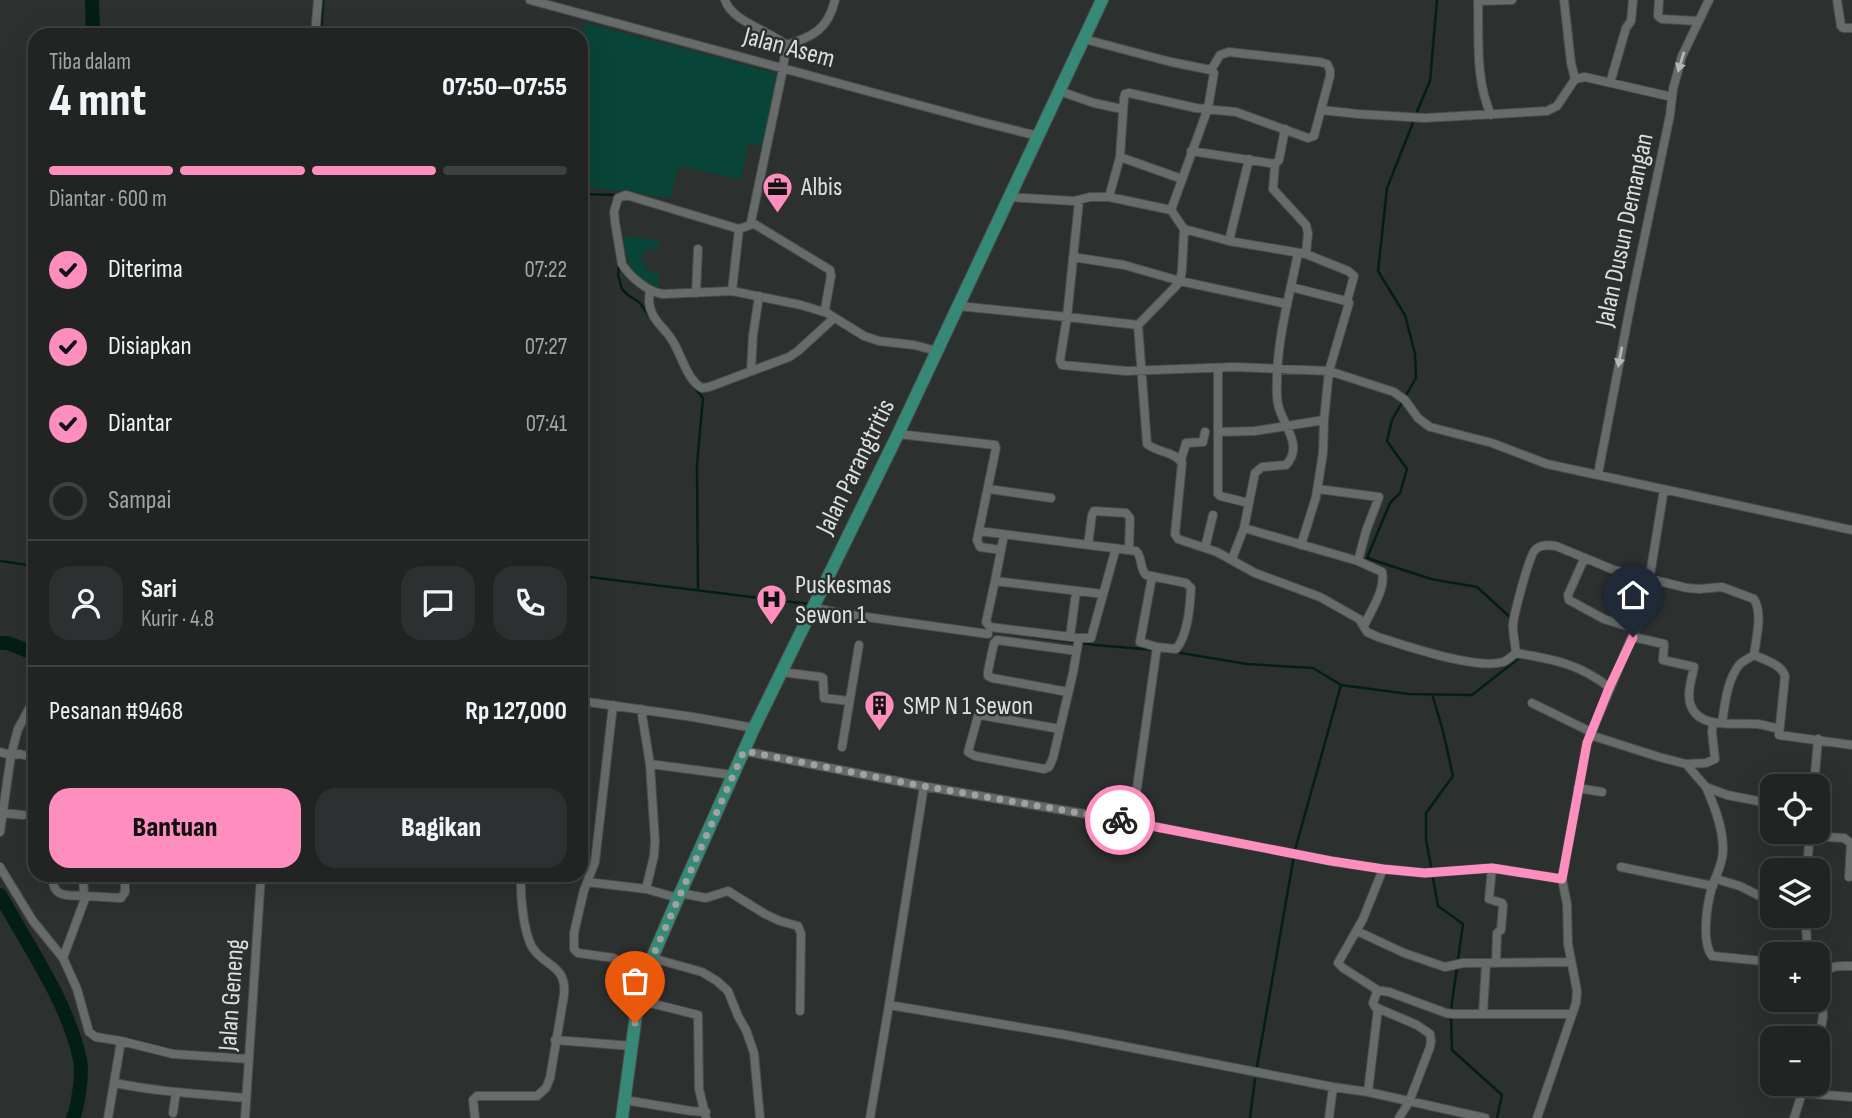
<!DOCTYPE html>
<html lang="id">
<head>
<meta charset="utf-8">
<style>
  :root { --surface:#212423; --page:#2d3030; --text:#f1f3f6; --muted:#a2a4a6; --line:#3e4141; --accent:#fe8ebe }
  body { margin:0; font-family:"Sofia Sans Condensed",sans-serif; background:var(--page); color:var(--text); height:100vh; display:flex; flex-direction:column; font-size:26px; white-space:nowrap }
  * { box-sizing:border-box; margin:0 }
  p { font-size:23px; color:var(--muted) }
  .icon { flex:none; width:38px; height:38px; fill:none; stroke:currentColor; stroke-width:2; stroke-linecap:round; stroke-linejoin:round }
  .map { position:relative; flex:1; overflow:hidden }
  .sheet { position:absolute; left:28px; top:28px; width:560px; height:854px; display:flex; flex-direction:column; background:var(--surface); border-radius:21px; box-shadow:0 7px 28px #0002,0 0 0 2px var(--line) }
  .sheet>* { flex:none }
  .fabs { position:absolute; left:1760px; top:774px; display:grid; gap:14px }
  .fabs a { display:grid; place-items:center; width:70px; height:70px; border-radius:14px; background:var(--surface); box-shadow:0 7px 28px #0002,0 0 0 2px var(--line); font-size:35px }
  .pin { position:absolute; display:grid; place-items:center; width:60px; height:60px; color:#fff; margin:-72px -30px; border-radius:50% 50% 50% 0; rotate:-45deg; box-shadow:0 0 7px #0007 }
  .pin .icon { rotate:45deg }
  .courier { position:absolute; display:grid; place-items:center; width:70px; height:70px; margin:-35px; border:5px solid #fe8ebe; border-radius:50%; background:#fff; color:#222; box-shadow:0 2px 9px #0007 }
  .overview em { font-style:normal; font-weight:800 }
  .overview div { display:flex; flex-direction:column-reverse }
  .overview { display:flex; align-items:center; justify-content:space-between; height:119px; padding:0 21px }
  h1 { font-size:46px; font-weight:800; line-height:52px }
  .bar { display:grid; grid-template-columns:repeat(4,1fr); gap:10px 7px; align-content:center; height:84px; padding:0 21px }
  .bar i { height:9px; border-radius:5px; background:var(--line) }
  .bar .current { background:var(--accent) }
  .bar p { grid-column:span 4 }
  .line { display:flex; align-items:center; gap:18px; padding:0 21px; border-top:2px solid var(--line) }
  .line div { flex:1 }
  .round { display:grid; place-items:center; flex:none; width:74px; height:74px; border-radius:21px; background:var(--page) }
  ol { padding:0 21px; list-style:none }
  li { display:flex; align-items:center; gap:21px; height:77px }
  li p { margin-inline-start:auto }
  li .icon { padding:7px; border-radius:50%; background:var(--accent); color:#111; stroke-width:4 }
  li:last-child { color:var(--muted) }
  li i { width:38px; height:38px; border:4px solid var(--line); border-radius:50% }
  .action { display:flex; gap:14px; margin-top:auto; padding:14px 21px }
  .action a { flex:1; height:80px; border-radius:21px; background:var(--accent); color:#111; font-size:28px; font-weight:800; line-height:80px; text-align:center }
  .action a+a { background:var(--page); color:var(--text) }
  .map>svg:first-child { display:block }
</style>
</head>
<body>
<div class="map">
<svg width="1852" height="1118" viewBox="0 0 1852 1118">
  <rect width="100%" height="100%" fill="#2c302f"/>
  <path fill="#084437" d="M585,23L776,73L763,146L748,143L741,180L679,166L670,198L581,186V45Z
    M621,236L659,240L658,250H646L641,257L647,270L659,274V287L654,288L635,274L629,264Z"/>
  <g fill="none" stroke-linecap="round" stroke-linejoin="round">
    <path stroke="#031e17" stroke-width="2.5" d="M321,35L323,0
      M1416,114L1430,81L1437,0
      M1414,120L1387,188L1378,271L1405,315L1415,354L1416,378L1392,420L1387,441L1407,469L1400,493L1390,503L1367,558L1431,579L1477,587L1511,618
      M581,194L615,195V197
      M619,262L618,275L622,289L628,295L640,303L649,316
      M693,386L703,398L697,465L698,589
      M0,561L35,566
      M581,576L808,604
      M1516,623L1518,637
      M1008,633L1095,645L1154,650
      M1175,652L1247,664L1313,668L1341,685L1409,694L1472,695L1519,658L1518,654
      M1432,694L1443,731L1453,776L1426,813V839L1438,906L1463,924L1451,1010
      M1451,1017L1452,1050L1502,1095L1497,1118
      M1257,1067L1295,850L1341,685
      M1250,1118L1255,1079"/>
    <path stroke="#031e17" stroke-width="14" d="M92,0L93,35
      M0,643H8L35,654
      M0,895C27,944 69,1004 80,1060C83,1071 78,1108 73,1118"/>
    <defs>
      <path id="minor" d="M530,0L978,121L1038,136
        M725,0C731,21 770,31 786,45
        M1478,0C1479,37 1475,80 1491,115
        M1564,0L1571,63L1575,79
        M1659,0L1658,16L1662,19L1698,21
        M1837,0L1841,26L1843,28H1852
        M1478,1L1512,0
        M315,35L318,0
        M1084,39L1171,62L1211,70L1214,73L1208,108L1171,210
        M786,45L783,69L751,222L830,270L831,276L825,309L827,313L864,336L879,341L914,345L937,351
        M786,45C813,37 828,29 835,0
        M1610,83L1626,28L1631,21L1633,0
        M1059,91L1094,103L1122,109
        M1322,110L1358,114L1425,118L1547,111L1557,106L1575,79L1585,77L1672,97
        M1191,151L1275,164L1279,160L1285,129
        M1120,157L1182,179
        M1275,164L1273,189L1306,225L1308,233L1306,254
        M1009,197L1074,201L1090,197H1109L1171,210L1184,229L1182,270L1180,281L1176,286L1138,325L1067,317L1060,360L1062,365L1126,371L1234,367L1329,371L1394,392L1405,400L1418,418L1430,427L1492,443L1547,464L1852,530
        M1109,197L1120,157L1124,98L1125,94L1129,93L1196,108L1236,112L1308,138L1314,136L1330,76V70L1327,64L1320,62L1229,52L1220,55L1211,70
        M753,224L739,229L626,195L618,198L614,212L615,222L622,264C630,277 648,292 663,294L732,291L801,305L827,313
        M1184,229L1229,241L1306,254L1348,271L1354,276L1347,301
        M1229,241L1249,159
        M1073,257L1124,265L1180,281L1287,304
        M1291,287L1346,301L1349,303L1329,371L1324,420L1323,453L1316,497L1301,545
        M650,290C649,298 648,305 652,313C656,323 666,330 672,340C682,355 686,379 702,388L709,387L789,357L798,351L834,318
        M732,291L739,229
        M696,293L698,249
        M958,306L1067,317L1079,201
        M1138,325L1147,444C1158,453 1174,451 1182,463L1175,534L1178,539L1217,552L1255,573L1320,597L1359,619L1367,632L1378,637C1406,646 1476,670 1503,662C1508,660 1512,656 1516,653C1553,659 1580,664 1610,688
        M1218,368V494L1220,496L1249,503
        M751,370L753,335L759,296
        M1219,432L1255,431L1324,420
        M898,434L995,445L996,448L977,540L980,547L1001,550
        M1181,460L1186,443L1203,442L1205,432
        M1598,474L1632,297L1670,115L1673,89L1682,56L1709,0
        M989,489L1051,498
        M1318,489L1379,497L1366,531L1358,561
        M1244,528L1358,561L1382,572C1386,589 1371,610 1364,626
        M979,531L1136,551C1143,557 1139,568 1146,575L1186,583L1191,588C1190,606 1188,635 1176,649L1157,647L1140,642L1152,577
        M1004,535L995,581L1103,594
        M1088,545L1092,515L1094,511L1126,513L1130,518L1129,549
        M1205,548L1213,515
        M1232,559L1244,528L1255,473L1262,467L1286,465C1305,445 1281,423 1278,404C1276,395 1277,386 1277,377C1278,335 1290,294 1298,253
        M1584,559L1568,595L1569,600L1604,619L1636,629
        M995,581L986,622L990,627L1079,638H1091L1116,548
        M814,608L845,614L988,634
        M1070,637L1076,592
        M1633,637L1664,644L1663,660L1694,667C1692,679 1686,694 1691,706C1700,730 1737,722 1757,724C1764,725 1772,727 1779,729
        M1516,653C1515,643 1513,634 1513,625C1514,614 1529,556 1535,550C1540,544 1549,545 1556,546L1614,570L1687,588L1699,589L1722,587L1754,599C1763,614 1756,638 1754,655C1765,660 1781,664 1785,676L1779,735L1852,745
        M781,672L821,677L823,678L824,698L849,701
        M1068,692L992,678L988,676V671L994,643L997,640L1077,651
        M581,701L693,717L754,728
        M1532,703L1591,732
        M613,705L595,862L584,890L574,933V949L578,953L614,958L617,961L621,971L644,980
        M641,709L650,764L655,841L654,856L646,889
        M1722,723C1725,704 1727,679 1740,664C1744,660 1750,658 1754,655
        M1060,729L980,715L978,716L968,752L975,756L1044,769L1049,767L1053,758L1073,673L1079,638
        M1590,735L1659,757L1686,764L1706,787L1727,795L1773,804
        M842,747L859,645
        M744,751L917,785L1126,821L1331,861L1383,869L1425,873L1492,868L1562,879
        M0,752L11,755L18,729L35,698
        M650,764L733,775
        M1686,764L1706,763L1715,759L1712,732L1713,722
        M1814,786L1818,739
        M1706,787C1715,807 1723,828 1723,850C1723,864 1716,875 1712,887C1707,904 1701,942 1712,956L1773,962
        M1578,788L1602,792
        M1134,809L1157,647
        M2,813L23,815
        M0,832L11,755L20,754L35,758
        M1810,836L1844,838L1852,844
        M0,867L33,921L63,958L77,989L89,1032L96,1037L121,1041
        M1621,867L1713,886
        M1492,868L1489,899L1502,903L1503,905L1501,930L1497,933L1496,963
        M1383,869L1363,919L1338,963L1343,968L1376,989L1377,992L1373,1003L1375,1007L1417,1025L1430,1034L1431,1041L1430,1047L1409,1102L1399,1118
        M1807,870L1810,831
        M53,875C51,899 68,895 86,896
        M83,875L84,896
        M1849,877L1851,843
        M1716,879L1740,886L1773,903
        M587,882L646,889L678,898
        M680,893L706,898L728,891L765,914L780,921L798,926L801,934L800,1011
        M1805,915L1808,954
        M1357,931L1404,953L1445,967L1463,963L1571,962
        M63,958L86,896L121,898L125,892V875
        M652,958L702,972L717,981L728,991L738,1016L746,1030L754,1053L760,1118
        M1376,990L1389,992L1446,1013L1453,1014H1572
        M638,1000L698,1015L699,1089L706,1118
        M889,1005L1066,1035L1333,1087L1368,1092L1485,1118
        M1483,1014L1486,963
        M555,1040L632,1046
        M1818,1044L1823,1017L1822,976C1831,964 1839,966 1852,966
        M115,1083C158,1092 202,1094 246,1098
        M1368,1092L1378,1008
        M625,1100L691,1111L706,1112
        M173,1113L176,1092
        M108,1118L121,1041L173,1054L249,1059
        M245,1118L261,875
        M475,1118L473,1100L477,1096H537L546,1088L550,1078L564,995C567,964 544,967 532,947C523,931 520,893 521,875
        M870,1118L889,1005L924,786
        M1329,1118L1333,1087
        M1537,1118L1576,1003L1577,991L1568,944L1567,904L1562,879L1587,743L1645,606L1664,489
        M1794,1118L1802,1093L1852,1097"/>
      <path id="primary" d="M622,1118L638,1000L652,958L678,898L754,728L898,434L1102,0"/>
    </defs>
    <use href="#minor" stroke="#494c4b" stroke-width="10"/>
    <use href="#primary" stroke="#494c4b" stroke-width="14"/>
    <use href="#minor" stroke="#676b6a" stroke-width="8"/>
    <use href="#primary" stroke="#368877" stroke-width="12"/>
  </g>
  <defs><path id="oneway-solid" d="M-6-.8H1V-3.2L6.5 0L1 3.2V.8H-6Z" transform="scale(1.75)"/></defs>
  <g fill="#b4b7b6">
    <use href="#oneway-solid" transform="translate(1681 62) rotate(107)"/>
    <use href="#oneway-solid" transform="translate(1620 357) rotate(101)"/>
  </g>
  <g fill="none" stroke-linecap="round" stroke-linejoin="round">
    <path stroke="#a0a2a1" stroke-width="7" stroke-dasharray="0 12.6" d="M635,1023L641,987L652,958L744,751L917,785L1120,820"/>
    <path stroke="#fe8ebe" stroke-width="9" d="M1120,820L1331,861L1383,869L1425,873L1492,868L1562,879L1587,743L1609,688L1633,637"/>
  </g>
  <defs>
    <symbol id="office-pin" viewBox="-11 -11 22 30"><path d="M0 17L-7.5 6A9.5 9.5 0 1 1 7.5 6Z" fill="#fe8ebe" stroke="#2c302f"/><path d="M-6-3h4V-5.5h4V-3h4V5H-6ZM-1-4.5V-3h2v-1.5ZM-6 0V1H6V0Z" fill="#111"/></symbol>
    <symbol id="hospital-pin" viewBox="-11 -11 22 30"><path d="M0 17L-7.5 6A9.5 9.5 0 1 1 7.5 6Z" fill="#fe8ebe" stroke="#2c302f"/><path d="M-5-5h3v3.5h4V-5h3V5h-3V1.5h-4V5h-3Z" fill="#111"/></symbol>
    <symbol id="building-pin" viewBox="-11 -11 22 30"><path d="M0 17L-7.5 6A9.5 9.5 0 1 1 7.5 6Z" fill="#fe8ebe" stroke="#2c302f"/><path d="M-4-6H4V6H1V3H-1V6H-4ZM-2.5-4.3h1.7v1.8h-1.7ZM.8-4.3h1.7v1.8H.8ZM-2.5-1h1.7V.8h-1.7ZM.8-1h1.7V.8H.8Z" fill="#111"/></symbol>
  </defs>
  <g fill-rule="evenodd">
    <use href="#office-pin" x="760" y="170" width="35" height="47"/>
    <use href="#hospital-pin" x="754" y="582" width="35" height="47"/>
    <use href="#building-pin" x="862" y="688" width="35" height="47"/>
  </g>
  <g text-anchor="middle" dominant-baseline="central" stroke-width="5" stroke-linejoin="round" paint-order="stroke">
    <g font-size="26" fill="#dee0df" stroke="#2c302f">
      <text transform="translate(789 48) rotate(15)">Jalan Asem</text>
      <text transform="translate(1625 230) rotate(-78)">Jalan Dusun Demangan</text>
      <text transform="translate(856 467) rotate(-64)">Jalan Parangtritis</text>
      <text transform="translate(232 995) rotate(-86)">Jalan Geneng</text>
    </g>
    <g font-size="26" fill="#dee0df" stroke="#2c302f" text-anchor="start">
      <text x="801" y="187">Albis</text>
      <text x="795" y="585">Puskesmas<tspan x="795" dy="30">Sewon 1</tspan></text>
      <text x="903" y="706">SMP N 1 Sewon</text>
    </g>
  </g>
</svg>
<div class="fabs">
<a><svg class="icon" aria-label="locate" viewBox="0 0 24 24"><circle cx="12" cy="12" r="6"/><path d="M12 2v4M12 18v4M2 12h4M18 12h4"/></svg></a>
<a><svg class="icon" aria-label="layers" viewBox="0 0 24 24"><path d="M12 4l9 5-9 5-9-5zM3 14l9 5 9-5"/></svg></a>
<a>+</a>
<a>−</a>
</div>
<div class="pin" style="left:635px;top:1023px;background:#ea580c"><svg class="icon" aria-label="bag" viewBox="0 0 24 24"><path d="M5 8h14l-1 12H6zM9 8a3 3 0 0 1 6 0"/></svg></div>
<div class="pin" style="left:1633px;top:637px;background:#1f2937"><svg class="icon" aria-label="home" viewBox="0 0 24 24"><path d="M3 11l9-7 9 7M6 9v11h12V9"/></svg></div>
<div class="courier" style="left:1120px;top:820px"><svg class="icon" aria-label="bike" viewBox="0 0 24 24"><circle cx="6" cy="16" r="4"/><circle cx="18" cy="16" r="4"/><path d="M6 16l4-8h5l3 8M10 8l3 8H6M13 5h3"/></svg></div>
<section class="sheet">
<div class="overview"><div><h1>4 mnt</h1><p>Tiba dalam</p></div><em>07:50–07:55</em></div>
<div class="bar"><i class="current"></i><i class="current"></i><i class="current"></i><i></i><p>Diantar · 600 m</p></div>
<ol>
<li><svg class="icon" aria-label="check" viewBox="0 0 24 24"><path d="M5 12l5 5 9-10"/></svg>Diterima<p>07:22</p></li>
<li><svg class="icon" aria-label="check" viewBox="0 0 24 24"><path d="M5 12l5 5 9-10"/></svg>Disiapkan<p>07:27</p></li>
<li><svg class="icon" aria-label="check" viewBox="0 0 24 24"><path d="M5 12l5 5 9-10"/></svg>Diantar<p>07:41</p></li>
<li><i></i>Sampai</li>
</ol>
<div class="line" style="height:126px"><a class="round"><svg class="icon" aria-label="person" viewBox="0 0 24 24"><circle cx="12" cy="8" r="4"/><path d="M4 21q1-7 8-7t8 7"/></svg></a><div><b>Sari</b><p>Kurir · 4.8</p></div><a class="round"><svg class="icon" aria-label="chat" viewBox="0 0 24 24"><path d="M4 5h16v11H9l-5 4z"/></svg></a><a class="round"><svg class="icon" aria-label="phone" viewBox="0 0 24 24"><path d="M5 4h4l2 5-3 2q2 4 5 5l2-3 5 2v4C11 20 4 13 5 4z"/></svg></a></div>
<div class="line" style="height:91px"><div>Pesanan #9468</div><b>Rp 127,000</b></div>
<div class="action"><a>Bantuan</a><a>Bagikan</a></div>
</section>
</div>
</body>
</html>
